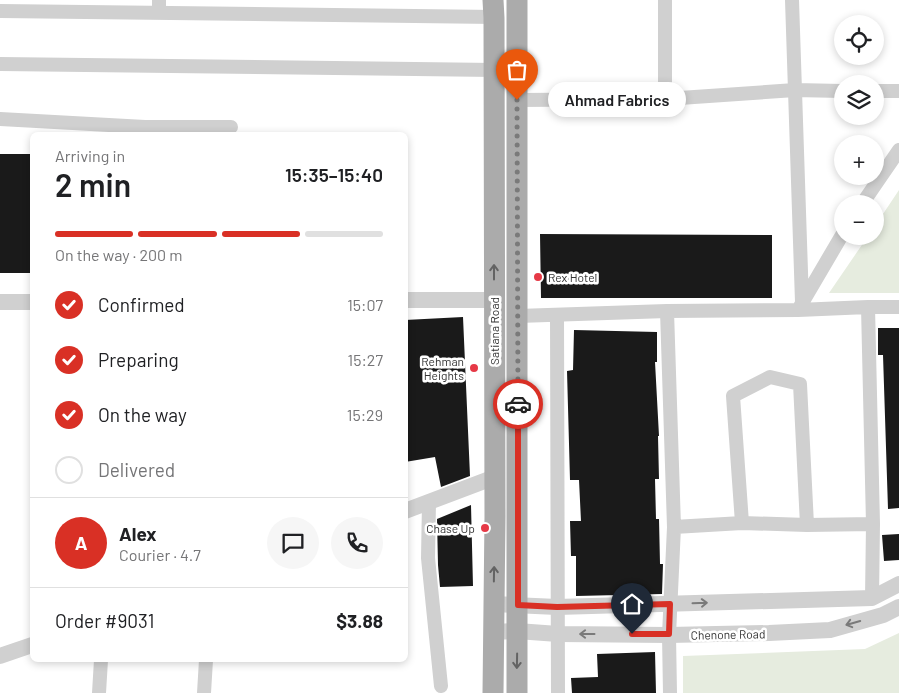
<!DOCTYPE html>
<html lang="en">
<head>
<meta charset="utf-8">
<style>
  :root { --surface:#fff; --page:#f6f6f6; --text:#202124; --muted:#757577; --line:#e0e0e0; --accent:#d93025 }
  body { margin:0; font-family:Barlow,sans-serif; background:var(--page); color:var(--text); height:100vh; display:flex; flex-direction:column; font-size:19px; white-space:nowrap }
  * { box-sizing:border-box; margin:0 }
  p { font-size:16px; color:var(--muted) }
  .icon { flex:none; width:28px; height:28px; fill:none; stroke:currentColor; stroke-width:2; stroke-linecap:round; stroke-linejoin:round }
  .map { position:relative; flex:1; overflow:hidden }
  .drawer { position:absolute; left:30px; top:132px; width:378px; height:530px; display:flex; flex-direction:column; background:var(--surface); border-radius:8px; box-shadow:0 2px 8px #0003 }
  .drawer>* { flex:none }
  .buttons { position:absolute; left:834px; top:15px; display:grid; gap:10px }
  .buttons a { display:grid; place-items:center; width:50px; height:50px; border-radius:50%; background:var(--surface); box-shadow:0 2px 8px #0003; font-size:25px }
  .pin { position:absolute; display:grid; place-items:center; width:42px; height:42px; color:#fff; margin:-51px -21px; border-radius:50% 50% 50% 0; rotate:-45deg; box-shadow:0 0 5px #0007 }
  .pin .icon { rotate:45deg }
  .courier { position:absolute; display:grid; place-items:center; width:50px; height:50px; margin:-25px; border:4px solid #d93025; border-radius:50%; background:#fff; color:#222; box-shadow:0 1px 6px #0007 }
  .bubble { position:absolute; height:35px; border-radius:18px; background:var(--surface); box-shadow:0 2px 8px #0003; font-size:16px; font-weight:600; line-height:35px; text-align:center }
  .headline em { font-style:normal; font-weight:600 }
  .headline div { display:flex; flex-direction:column-reverse }
  .headline { display:flex; align-items:center; justify-content:space-between; height:85px; padding:0 25px }
  h1 { font-size:32px; font-weight:600; line-height:38px }
  .bar { display:grid; grid-template-columns:repeat(4,1fr); gap:8px 5px; align-content:center; height:60px; padding:0 25px }
  .bar i { height:6px; border-radius:4px; background:var(--line) }
  .bar .active { background:var(--accent) }
  .bar p { grid-column:span 4 }
  .line { display:flex; align-items:center; gap:12px; padding:0 25px; border-top:1px solid var(--line) }
  .line div { flex:1 }
  .round { display:grid; place-items:center; flex:none; width:52px; height:52px; border-radius:26px; background:var(--page) }
  ol { padding:0 25px; list-style:none }
  li { display:flex; align-items:center; gap:15px; height:55px }
  li p { margin-inline-start:auto }
  li .icon { padding:5px; border-radius:50%; background:var(--accent); color:#fff; stroke-width:4 }
  li:last-child { color:var(--muted) }
  li i { width:28px; height:28px; border:2px solid var(--line); border-radius:50% }
  .map>svg:first-child { display:block }
</style>
</head>
<body>
<div class="map">
<svg width="899" height="693" viewBox="0 0 899 693">
  <rect width="100%" height="100%" fill="#fff"/>
  <path fill="#e6ecdf" d="M899,190V293H829L868,236H875V226Z
    M899,633V693H683V656L865,649Z"/>
  <path fill="#1a1a1a" d="M0,154H32V273H0Z
    M540,234L772,235V298H541Z
    M463,317L470,476L441,487L435,457L405,462V320Z
    M878,328H899V508L888,509L883,355H878Z
    M574,330L657,332V362H655L659,436H658L659,479H655L656,519H659L660,564H663L662,594L576,596V556H571L570,521H581L579,480H570L567,371L573,370Z
    M471,505L473,586L440,587L438,565L437,519Z
    M899,534V560L884,561L882,535Z
    M655,652L656,693H572L571,678L598,677L597,654Z"/>
  <g fill="none" stroke-linecap="round" stroke-linejoin="round">
    <path stroke="#d0d0d0" stroke-width="14" d="M665,0V99
      M792,0L802,302
      M0,11L495,17
      M159,13V0
      M0,64L495,70
      M875,91H899
      M517,100L665,99L795,90L842,91
      M0,119L145,127H231
      M862,204L899,150
      M868,307L873,524L872,598
      M798,310L868,307H899
      M667,311L674,527L669,635L670,693
      M557,315L558,693
      M518,316L667,311L798,310L842,235
      M429,502L428,558L441,686
      M742,523L733,396L770,377L800,384L807,525
      M674,527L742,523L807,525L873,524
      M99,693L101,660
      M204,693L206,660"/>
    <path stroke="#d0d0d0" stroke-width="16" d="M405,300H494
      M0,302H32
      M405,511L495,477
      M494,604L557,607L872,598L899,584
      M493,632L517,631L558,634L669,635L769,633L830,630L883,615L899,607
      M0,656L32,645"/>
    <path stroke="#ababab" stroke-width="21" d="M493,0L494,18L495,517L493,693
      M517,693V0"/>
  </g>
  <defs><path id="oneway-shaft" d="M-6 0H5M1.5-3L5.5 0L1.5 3" fill="none" stroke-width="1.6" stroke-linecap="round" stroke-linejoin="round" transform="scale(1.25)"/></defs>
  <g stroke="#636363">
    <use href="#oneway-shaft" transform="translate(494 272) rotate(-90)"/>
    <use href="#oneway-shaft" transform="translate(494 574) rotate(-89)"/>
    <use href="#oneway-shaft" transform="translate(517 661) rotate(91)"/>
  </g>
  <g stroke="#7a7a7a">
    <use href="#oneway-shaft" transform="translate(700 603) rotate(-2)"/>
    <use href="#oneway-shaft" transform="translate(853 623) rotate(164)"/>
    <use href="#oneway-shaft" transform="translate(587 634) rotate(-180)"/>
  </g>
  <g fill="none" stroke-linecap="round" stroke-linejoin="round">
    <path stroke="#7a7a7a" stroke-width="5" stroke-dasharray="0 9" d="M517,100L518,404"/>
    <path stroke="#d93025" stroke-width="6" d="M518,404V605L557,607L670,604L669,634H632"/>
  </g>
  <g fill="#e63946" stroke="#fff" stroke-width="2">
    <circle cx="538" cy="277" r="5"/>
    <circle cx="474" cy="368" r="5"/>
    <circle cx="485" cy="528" r="5"/>
  </g>
  <g text-anchor="middle" dominant-baseline="central" stroke-width="5" stroke-linejoin="round" paint-order="stroke">
    <g font-size="12" fill="#333" stroke="#fff" text-anchor="end">
      <text x="548" y="277" text-anchor="start">Rex Hotel</text>
      <text x="464" y="361">Rehman<tspan x="464" dy="14">Heights</tspan></text>
      <text x="475" y="528">Chase Up</text>
    </g>
    <g font-size="12" fill="#333" stroke="#fff">
      <text transform="translate(494 331) rotate(-90)">Satiana Road</text>
      <text transform="translate(728 634) rotate(-1)">Chenone Road</text>
    </g>
  </g>
</svg>
<div class="buttons">
<a><svg class="icon" aria-label="locate" viewBox="0 0 24 24"><circle cx="12" cy="12" r="6"/><path d="M12 2v4M12 18v4M2 12h4M18 12h4"/></svg></a>
<a><svg class="icon" aria-label="layers" viewBox="0 0 24 24"><path d="M12 4l9 5-9 5-9-5zM3 14l9 5 9-5"/></svg></a>
<a>+</a>
<a>−</a>
</div>
<div class="pin" style="left:517px;top:100px;background:#ea580c"><svg class="icon" aria-label="bag" viewBox="0 0 24 24"><path d="M5 8h14l-1 12H6zM9 8a3 3 0 0 1 6 0"/></svg></div>
<div class="pin" style="left:632px;top:634px;background:#1f2937"><svg class="icon" aria-label="home" viewBox="0 0 24 24"><path d="M3 11l9-7 9 7M6 9v11h12V9"/></svg></div>
<div class="courier" style="left:518px;top:404px"><svg class="icon" aria-label="car" viewBox="0 0 24 24"><path d="M5 17H2v-5l4-1 3-4h7l3 4 3 1v5h-3M9 17h6M6 11h13"/><circle cx="7" cy="17" r="2"/><circle cx="17" cy="17" r="2"/></svg></div>
<div class="bubble" style="left:548px;top:82px;width:138px">Ahmad Fabrics</div>
<section class="drawer">
<div class="headline"><div><h1>2 min</h1><p>Arriving in</p></div><em>15:35–15:40</em></div>
<div class="bar"><i class="active"></i><i class="active"></i><i class="active"></i><i></i><p>On the way · 200 m</p></div>
<ol>
<li><svg class="icon" aria-label="check" viewBox="0 0 24 24"><path d="M5 12l5 5 9-10"/></svg>Confirmed<p>15:07</p></li>
<li><svg class="icon" aria-label="check" viewBox="0 0 24 24"><path d="M5 12l5 5 9-10"/></svg>Preparing<p>15:27</p></li>
<li><svg class="icon" aria-label="check" viewBox="0 0 24 24"><path d="M5 12l5 5 9-10"/></svg>On the way<p>15:29</p></li>
<li><i></i>Delivered</li>
</ol>
<div class="line" style="height:90px"><b class="round" style="background:var(--accent);color:#fff">A</b><div><b>Alex</b><p>Courier · 4.7</p></div><a class="round"><svg class="icon" aria-label="chat" viewBox="0 0 24 24"><path d="M4 5h16v11H9l-5 4z"/></svg></a><a class="round"><svg class="icon" aria-label="phone" viewBox="0 0 24 24"><path d="M5 4h4l2 5-3 2q2 4 5 5l2-3 5 2v4C11 20 4 13 5 4z"/></svg></a></div>
<div class="line" style="height:65px"><div>Order #9031</div><b>$3.88</b></div>
</section>
</div>
</body>
</html>
